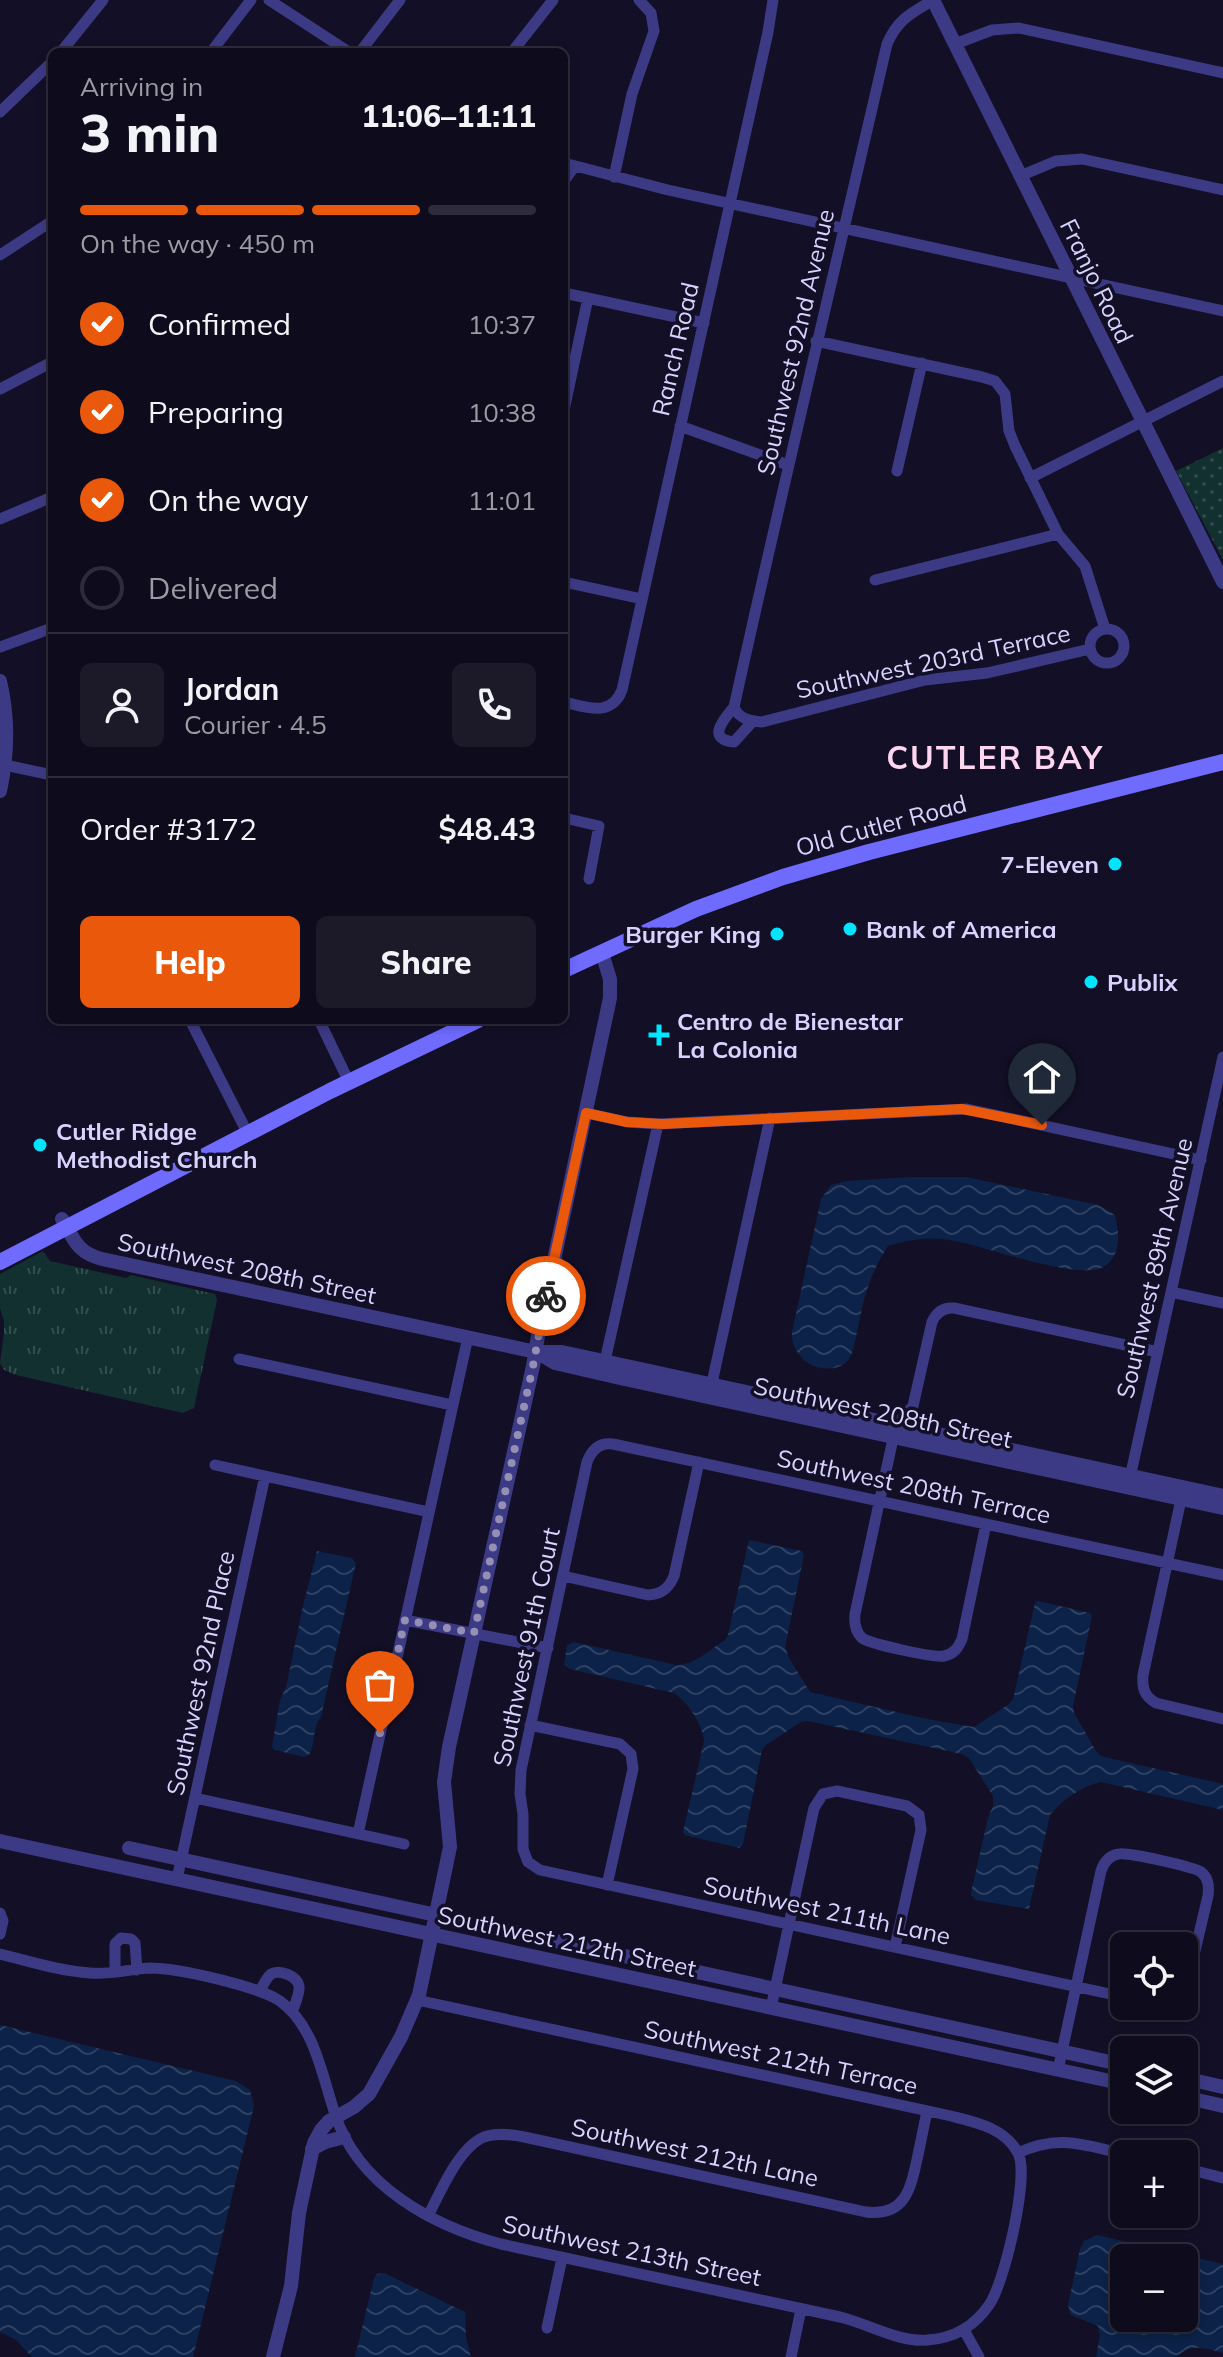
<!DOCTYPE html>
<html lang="en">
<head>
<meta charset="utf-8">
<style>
  :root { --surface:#0e0b1c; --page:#1c1929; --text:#f1f3f6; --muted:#9b9ba3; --line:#2e2b3b; --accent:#ea580c }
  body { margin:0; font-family:Mulish,sans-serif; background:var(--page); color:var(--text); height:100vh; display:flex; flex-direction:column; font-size:30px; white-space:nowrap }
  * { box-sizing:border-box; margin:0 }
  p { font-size:26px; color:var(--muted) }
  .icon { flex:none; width:44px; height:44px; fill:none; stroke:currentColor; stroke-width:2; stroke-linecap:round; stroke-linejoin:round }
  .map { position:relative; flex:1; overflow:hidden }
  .details { position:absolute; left:48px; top:48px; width:520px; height:976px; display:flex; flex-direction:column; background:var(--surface); border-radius:12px; box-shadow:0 4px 12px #0003,0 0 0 2px var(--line) }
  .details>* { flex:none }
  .tools { position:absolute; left:1110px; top:1932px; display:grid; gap:16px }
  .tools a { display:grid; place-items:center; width:88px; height:88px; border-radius:12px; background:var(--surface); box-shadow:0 4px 12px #0003,0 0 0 2px var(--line); font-size:40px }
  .pin { position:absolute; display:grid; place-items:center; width:68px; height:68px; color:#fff; margin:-82px -34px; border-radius:50% 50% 50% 0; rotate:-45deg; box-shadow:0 0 8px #0007 }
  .pin .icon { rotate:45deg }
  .courier { position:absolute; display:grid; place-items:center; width:80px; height:80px; margin:-40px; border:6px solid #ea580c; border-radius:50%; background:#fff; color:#222; box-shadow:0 2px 10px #0007 }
  .summary em { font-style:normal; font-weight:800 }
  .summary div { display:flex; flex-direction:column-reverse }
  .summary { display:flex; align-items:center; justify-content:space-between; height:136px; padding:0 32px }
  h1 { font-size:52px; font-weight:800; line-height:60px }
  .bar { display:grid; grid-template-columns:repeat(4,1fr); gap:12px 8px; align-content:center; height:96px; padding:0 32px }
  .bar i { height:10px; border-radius:6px; background:var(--line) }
  .bar .active { background:var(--accent) }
  .bar p { grid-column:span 4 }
  .line { display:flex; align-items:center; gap:20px; padding:0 32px; border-top:2px solid var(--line) }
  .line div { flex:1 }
  .round { display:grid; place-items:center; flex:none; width:84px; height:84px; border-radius:12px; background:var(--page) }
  ol { padding:0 32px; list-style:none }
  li { display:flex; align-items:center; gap:24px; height:88px }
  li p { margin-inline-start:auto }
  li .icon { padding:8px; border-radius:50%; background:var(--accent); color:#fff; stroke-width:4 }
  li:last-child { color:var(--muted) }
  li i { width:44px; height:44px; border:4px solid var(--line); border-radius:50% }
  .action { display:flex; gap:16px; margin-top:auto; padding:16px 32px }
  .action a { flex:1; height:92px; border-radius:12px; background:var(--accent); color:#fff; font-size:32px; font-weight:800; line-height:92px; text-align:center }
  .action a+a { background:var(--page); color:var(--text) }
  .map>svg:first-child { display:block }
</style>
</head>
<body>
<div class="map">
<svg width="1223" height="2357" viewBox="0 0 1223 2357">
  <defs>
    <pattern id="grass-tufts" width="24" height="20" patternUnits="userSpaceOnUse" patternTransform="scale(2)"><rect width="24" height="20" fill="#12302f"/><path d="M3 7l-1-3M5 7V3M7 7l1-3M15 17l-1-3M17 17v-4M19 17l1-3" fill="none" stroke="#344d4e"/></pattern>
    <pattern id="park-dots" width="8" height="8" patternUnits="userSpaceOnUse" patternTransform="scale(2)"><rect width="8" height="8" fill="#12302f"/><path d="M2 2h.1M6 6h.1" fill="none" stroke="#344d4e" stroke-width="1.8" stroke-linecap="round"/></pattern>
    <pattern id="water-waves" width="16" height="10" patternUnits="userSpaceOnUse" patternTransform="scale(2)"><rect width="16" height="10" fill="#0c2248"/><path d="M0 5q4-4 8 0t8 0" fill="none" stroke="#2f4163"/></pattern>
  </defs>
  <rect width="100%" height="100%" fill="#130f26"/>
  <path fill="url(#grass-tufts)" d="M43,1251L50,1261L126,1278L131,1275L215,1294L217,1300L194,1408L183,1413L16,1375L4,1370L0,1363L4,1333V1322L0,1308V1274Z"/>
  <path fill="url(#park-dots)" d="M1223,448V560L1176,471Z"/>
  <path fill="url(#water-waves)" fill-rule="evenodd" d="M910,1177H966L1098,1205L1115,1215C1119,1231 1122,1254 1105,1266C1082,1283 985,1246 955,1241C928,1236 913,1239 888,1246C872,1270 864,1295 859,1323C856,1333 855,1350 849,1359C840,1373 814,1370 804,1360C796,1352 791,1344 792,1332L821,1199L831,1185L847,1181Z
    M749,1540L802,1551L804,1555L785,1647L789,1658L810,1692L927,1719L974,1727L1009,1704L1013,1699L1035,1603L1038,1601L1090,1613L1092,1616L1073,1706L1074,1713L1096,1751L1101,1756L1113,1759L1223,1784V1810L1101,1782C1083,1785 1061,1801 1050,1815L1029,1909L976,1900L971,1895L972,1888L988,1818L993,1806V1796L969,1758L962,1754L808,1721L801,1722L766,1745L762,1750L743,1844L739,1848L685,1835L683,1832L704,1741C703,1725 687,1701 674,1693L570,1669L564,1665L567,1645L574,1642L676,1665C693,1666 711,1649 725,1640L728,1635Z
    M317,1551L352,1558L356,1563L321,1717C312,1727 316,1743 309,1755L304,1757L275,1750L272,1747L280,1700L286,1687L303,1606Z
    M0,2025L236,2081L250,2090L254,2106L193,2357H32L16,2340L0,2332Z
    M1097,2235L1223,2264V2353C1206,2349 1191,2342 1177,2357H1096L1100,2335L1098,2326L1071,2315L1068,2305L1080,2249L1084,2241ZM1184,2258V2318H1124V2258Z
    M384,2273L465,2312L466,2338L471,2357H355L374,2278L377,2274Z"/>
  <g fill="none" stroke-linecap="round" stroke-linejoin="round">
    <path stroke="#3d3a85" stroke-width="11" d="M269,0L349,52
      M933,0C910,14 898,19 887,44C836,265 783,485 734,707C739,719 750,721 762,722L925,680L987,673L1090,649
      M955,44L992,30L1019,28L1223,73
      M61,52L103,0
      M211,52L251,0
      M360,52L400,0
      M512,52L553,0
      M0,112L52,62
      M564,163L668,190L1223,311
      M1020,176L1056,161L1082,159L1223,190
      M614,177L632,94L654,31L651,13L639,0
      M564,181L574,167
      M0,255L52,221
      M564,293L704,323
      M816,341L982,377L995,381L1005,394L1009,431L1015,446L1058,534L1085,566L1105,629
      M0,389L52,362
      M564,410L588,298
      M680,426L788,465
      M897,471L922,363
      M1030,478L1223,381
      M0,519L52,497
      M875,580L1058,534
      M564,582L642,599
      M1090 646a17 17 0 1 1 34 0a17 17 0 1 1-34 0Z
      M0,647L52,628
      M564,702C586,707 611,718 622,690L768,32L773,0
      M734,707C725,718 705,739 734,742L753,721
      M5,765L52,775
      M564,818L599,826L589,879
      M190,1020L248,1134
      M319,1020L349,1082
      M586,1113L627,1122L658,1124L967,1109L1201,1160
      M1171,1292L1223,1303
      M239,1359L452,1405
      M605,1361L658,1124
      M710,1392L770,1118
      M215,1465L429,1512
      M1129,1482L1223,1057
      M1182,1495L1143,1675C1142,1688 1144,1696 1156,1703L1223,1719
      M986,1524L962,1639C958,1648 954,1654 944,1656C934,1658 870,1644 862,1638C855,1631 854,1623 855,1614L896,1425L913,1406L932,1322C936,1313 943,1307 954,1308L1158,1352
      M563,1576L648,1595C662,1594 669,1588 674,1576L699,1462
      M405,1620L548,1648
      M530,1725L620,1744L631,1754L633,1769L607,1885
      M195,1798L404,1844
      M358,1834L468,1337
      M177,1879L265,1476
      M0,1913L3,1921L0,1934
      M0,1954C29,1961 59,1971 90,1973C110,1975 130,1969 150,1968C178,1968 257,1986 280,2001C315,2026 322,2076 335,2114C358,2186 433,2226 501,2244C614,2269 727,2293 840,2317C869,2324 900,2343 928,2340C954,2338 974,2327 989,2305C1004,2285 1030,2175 1018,2153C1005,2128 975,2122 951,2116L417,2000
      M115,1972V1944L121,1938L131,1939L135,1943L137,1970
      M260,1991C263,1986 266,1978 271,1974C280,1969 297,1976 299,1986C300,1994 295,2004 292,2012
      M1124,1997L540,1870L528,1862L523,1849V1814L520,1794L521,1770L587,1462C592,1449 600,1442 613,1444L1223,1575
      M771,2008L814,1808L823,1794L837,1791L907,1806L919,1815L921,1830L895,1947
      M1058,2070L1101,1871C1104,1862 1109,1855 1119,1854C1128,1852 1194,1867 1201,1872C1209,1878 1209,1887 1208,1896L1184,1997
      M1018,2153C1059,2134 1083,2145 1124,2154
      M1184,2168L1223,2178
      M428,2216C440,2193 459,2147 484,2137C498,2132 515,2135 529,2138L866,2212C907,2217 911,2186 918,2155C921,2140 924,2126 927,2111
      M547,2328L562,2258
      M964,2330L979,2357
      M791,2357L801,2309"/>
    <path stroke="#3d3a85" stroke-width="14" d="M933,0L1223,582
      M0,681C9,719 8,754 0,791
      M62,1219C74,1239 77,1253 102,1259L536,1352H562L1223,1496
      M540,1354L555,1363L620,1378L1223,1508
      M0,1841L1124,2084
      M129,1848L1124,2065
      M1184,2078L1223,2087
      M1184,2097L1223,2106
      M312,2149L325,2142L344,2137
      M273,2357L291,2286L299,2213L314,2143L321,2130L329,2121L354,2107L369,2094L401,2037L419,1995L450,1847L444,1782L449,1747L533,1366L539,1330L610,998V979L602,953"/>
    <path stroke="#6f6bff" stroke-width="16" d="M564,970L696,909L783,877L869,852L1223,762
      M0,1262L330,1091L478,1020"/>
  </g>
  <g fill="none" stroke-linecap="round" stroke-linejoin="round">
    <path stroke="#948fb3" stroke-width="8" stroke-dasharray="0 14.4" d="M380,1733L405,1620L474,1633L533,1366L546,1296"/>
    <path stroke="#ea580c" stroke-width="10" d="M546,1296L586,1113L627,1122L663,1124L962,1109L1042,1125"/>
  </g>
  <g fill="#00e5ff" stroke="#130f26" stroke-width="3">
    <circle cx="1115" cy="864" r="8"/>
    <circle cx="850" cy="929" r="8"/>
    <circle cx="777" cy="934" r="8"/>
    <circle cx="1091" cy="982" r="8"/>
    <path d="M655 1023h8v8h8v8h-8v8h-8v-8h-8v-8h8z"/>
    <circle cx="40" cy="1145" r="8"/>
  </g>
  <g text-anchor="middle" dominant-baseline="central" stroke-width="7" stroke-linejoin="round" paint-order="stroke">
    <g font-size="24" fill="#d9d4ff" stroke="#130f26">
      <text transform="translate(1097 281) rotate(64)">Franjo Road</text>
      <text transform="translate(795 342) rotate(-77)">Southwest 92nd Avenue</text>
      <text transform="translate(675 349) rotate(-77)">Ranch Road</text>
      <text transform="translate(933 661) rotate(-12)">Southwest 203rd Terrace</text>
      <text transform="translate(881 825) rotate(-15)">Old Cutler Road</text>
      <text transform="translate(247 1268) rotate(12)">Southwest 208th Street</text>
      <text transform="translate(1154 1268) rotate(-77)">Southwest 89th Avenue</text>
      <text transform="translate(883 1412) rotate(12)">Southwest 208th Street</text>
      <text transform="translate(914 1486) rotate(12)">Southwest 208th Terrace</text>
      <text transform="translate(526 1647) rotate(-78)">Southwest 91th Court</text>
      <text transform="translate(200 1673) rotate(-78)">Southwest 92nd Place</text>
      <text transform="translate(827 1910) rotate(12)">Southwest 211th Lane</text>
      <text transform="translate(567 1941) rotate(12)">Southwest 212th Street</text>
      <text transform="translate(781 2057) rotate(12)">Southwest 212th Terrace</text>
      <text transform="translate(695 2152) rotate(12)">Southwest 212th Lane</text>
      <text transform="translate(632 2250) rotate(12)">Southwest 213th Street</text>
    </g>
    <g font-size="24" font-weight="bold" fill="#d9d4ff" stroke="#130f26" text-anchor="start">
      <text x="1099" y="864" text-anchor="end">7-Eleven</text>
      <text x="866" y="929">Bank of America</text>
      <text x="761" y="934" text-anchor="end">Burger King</text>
      <text x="1107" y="982">Publix</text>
      <text x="677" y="1021">Centro de Bienestar<tspan x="677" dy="28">La Colonia</tspan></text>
      <text x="56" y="1131">Cutler Ridge<tspan x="56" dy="28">Methodist Church</tspan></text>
    </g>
    <g font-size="32" font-weight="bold" letter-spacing="2" fill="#ffd6f0" stroke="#130f26">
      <text x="995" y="757">CUTLER BAY</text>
    </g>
  </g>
</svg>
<div class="tools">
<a><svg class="icon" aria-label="locate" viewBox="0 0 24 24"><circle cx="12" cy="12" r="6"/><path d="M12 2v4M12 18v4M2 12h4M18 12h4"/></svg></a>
<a><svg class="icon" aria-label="layers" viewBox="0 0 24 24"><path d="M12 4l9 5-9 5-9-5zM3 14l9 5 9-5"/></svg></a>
<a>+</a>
<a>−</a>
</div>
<div class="pin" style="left:380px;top:1733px;background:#ea580c"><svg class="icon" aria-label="bag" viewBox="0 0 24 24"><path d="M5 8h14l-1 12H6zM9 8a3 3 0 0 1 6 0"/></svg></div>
<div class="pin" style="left:1042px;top:1125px;background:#1f2937"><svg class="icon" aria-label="home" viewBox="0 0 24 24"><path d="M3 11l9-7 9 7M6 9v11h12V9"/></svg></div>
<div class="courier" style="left:546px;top:1296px"><svg class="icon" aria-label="bike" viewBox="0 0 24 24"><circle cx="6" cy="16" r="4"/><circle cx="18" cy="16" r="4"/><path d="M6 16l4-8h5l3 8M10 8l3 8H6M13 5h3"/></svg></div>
<section class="details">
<div class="summary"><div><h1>3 min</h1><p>Arriving in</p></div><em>11:06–11:11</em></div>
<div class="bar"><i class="active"></i><i class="active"></i><i class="active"></i><i></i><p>On the way · 450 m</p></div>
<ol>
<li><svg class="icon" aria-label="check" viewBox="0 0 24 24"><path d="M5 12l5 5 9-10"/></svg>Confirmed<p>10:37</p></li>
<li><svg class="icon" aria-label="check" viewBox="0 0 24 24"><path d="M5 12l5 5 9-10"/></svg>Preparing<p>10:38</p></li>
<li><svg class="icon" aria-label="check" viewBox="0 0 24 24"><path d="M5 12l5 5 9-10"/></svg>On the way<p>11:01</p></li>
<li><i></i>Delivered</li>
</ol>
<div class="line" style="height:144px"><a class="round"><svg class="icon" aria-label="person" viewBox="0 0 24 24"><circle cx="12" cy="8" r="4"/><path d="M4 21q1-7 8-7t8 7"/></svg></a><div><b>Jordan</b><p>Courier · 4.5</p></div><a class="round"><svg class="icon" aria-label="phone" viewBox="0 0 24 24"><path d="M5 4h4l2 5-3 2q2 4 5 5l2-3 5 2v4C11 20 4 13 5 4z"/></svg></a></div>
<div class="line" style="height:104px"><div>Order #3172</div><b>$48.43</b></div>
<div class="action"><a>Help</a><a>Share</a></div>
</section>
</div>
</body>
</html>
